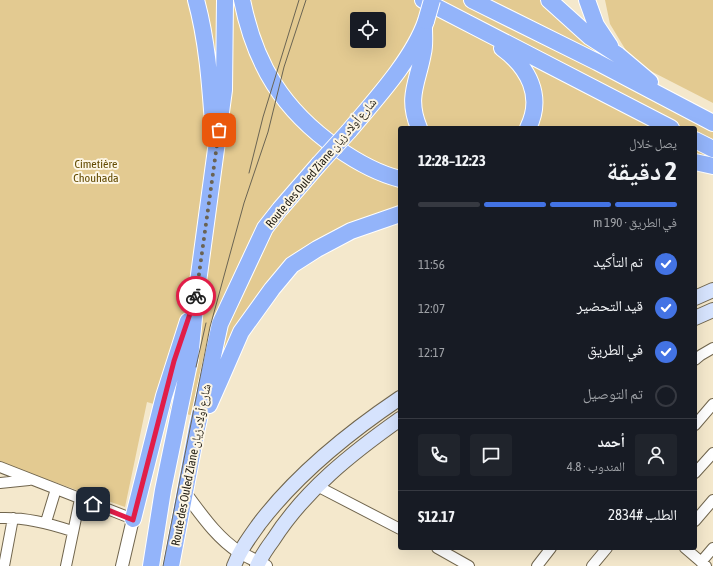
<!DOCTYPE html>
<html lang="ar">
<head>
<meta charset="utf-8">
<style>
  :root { --surface:#171b24; --page:#20242c; --text:#f1f3f6; --muted:#9ea1a6; --line:#363941; --accent:#4373e4 }
  body { margin:0; font-family:"Asap Condensed","Noto Naskh Arabic",sans-serif; background:var(--page); color:var(--text); direction:rtl; height:100vh; display:flex; flex-direction:column; font-size:15px; white-space:nowrap }
  * { box-sizing:border-box; margin:0 }
  p { font-size:13px; color:var(--muted) }
  .icon { flex:none; width:22px; height:22px; fill:none; stroke:currentColor; stroke-width:2; stroke-linecap:round; stroke-linejoin:round }
  .map { position:relative; flex:1; overflow:hidden; direction:ltr }
  .sheet { position:absolute; left:398px; top:126px; width:299px; height:424px; display:flex; flex-direction:column; background:var(--surface); border-radius:4px; box-shadow:0 4px 16px #0002; direction:rtl }
  .sheet>* { flex:none }
  .fabs { position:absolute; left:350px; top:12px; display:grid; gap:8px }
  .fabs a { display:grid; place-items:center; width:36px; height:36px; border-radius:4px; background:var(--surface); box-shadow:0 4px 16px #0002; font-size:20px }
  .pin { position:absolute; display:grid; place-items:center; width:34px; height:34px; color:#fff; margin:-17px; border-radius:8px; box-shadow:0 2px 6px #0006 }
  .courier { position:absolute; display:grid; place-items:center; width:40px; height:40px; margin:-20px; border:3px solid #e11d48; border-radius:50%; background:#fff; color:#222; box-shadow:0 1px 5px #0007 }
  .summary em { font-style:normal; font-weight:700 }
  .summary div { display:flex; flex-direction:column-reverse }
  .summary { display:flex; align-items:center; justify-content:space-between; height:68px; padding:0 20px }
  h1 { font-size:26px; font-weight:700; line-height:30px }
  .bar { display:grid; grid-template-columns:repeat(4,1fr); gap:6px 4px; align-content:center; height:48px; padding:0 20px }
  .bar i { height:5px; border-radius:3px; background:var(--line) }
  .bar .on { background:var(--accent) }
  .bar p { grid-column:span 4 }
  .line { display:flex; align-items:center; gap:10px; padding:0 20px; border-top:1px solid var(--line) }
  .line div { flex:1 }
  .round { display:grid; place-items:center; flex:none; width:42px; height:42px; border-radius:4px; background:var(--page) }
  ol { padding:0 20px; list-style:none }
  li { display:flex; align-items:center; gap:12px; height:44px }
  li p { margin-inline-start:auto }
  li .icon { padding:4px; border-radius:50%; background:var(--accent); color:#fff; stroke-width:4 }
  li:last-child { color:var(--muted) }
  li i { width:22px; height:22px; border:2px solid var(--line); border-radius:50% }
  .map>svg:first-child { display:block }
</style>
</head>
<body>
<div class="map">
<svg width="713" height="566" viewBox="0 0 713 566">
  <rect width="100%" height="100%" fill="#f4e8cc"/>
  <path fill="#e3ca91" fill-rule="evenodd" d="M0,0H545L566,25L621,69L713,122V170L695,161V128H400V217L329,241L275,281L200,418L147,402L125,507L0,463ZM357,19H379V41H357Z
    M605,0H713V103L633,62L610,24Z"/>
  <g fill="none" stroke-linecap="round" stroke-linejoin="round">
    <defs>
      <path id="minor" d="M695,360L701,355L713,348
        M695,425L713,404
        M0,467L133,519
        M695,473L713,453
        M0,483L29,480
        M317,486L400,529
        M0,518C25,517 48,523 72,531
        M695,521L713,500
        M46,522L56,489
        M437,548L469,566
        M685,548L706,566
        M701,562L713,548
        M4,566L13,518
        M66,566L80,499
        M537,566L551,548
        M592,566L607,548"/>
      <path id="tertiary" d="M185,493C201,514 216,537 239,552C248,557 257,561 266,566
        M122,566L133,519"/>
      <path id="secondary" d="M695,298L713,290
        M695,318L713,310
        M234,566C240,550 249,538 259,524C297,474 348,433 400,398
        M257,566C261,557 267,548 273,540C305,490 352,453 400,419"/>
      <path id="trunk" d="M196,0C207,40 210,82 213,123
        M242,0C255,65 283,110 337,148C357,162 376,173 400,179
        M423,0L671,128
        M472,0L597,62L713,123
        M549,0L590,37L618,55L650,82
        M587,0L596,25L610,46
        M502,48C528,67 544,96 528,128
        M419,128C406,97 418,82 423,53C425,45 424,36 424,28
        M349,131C375,100 413,59 426,21
        M695,140L713,149
        M695,162L713,166
        M209,405L221,378L241,332L272,289L292,265L317,249L351,231L400,214
        M133,519L164,396L188,321
        M151,566L163,490L190,359L196,297L224,90L225,0
        M171,566L197,428L220,324L265,228L280,209L319,164"/>
    </defs>
    <use href="#minor" stroke="#70654d" stroke-width="12"/>
    <use href="#tertiary" stroke="#70654d" stroke-width="14"/>
    <use href="#secondary" stroke="#70654d" stroke-width="16"/>
    <use href="#trunk" stroke="#fff" stroke-width="18"/>
    <use href="#minor" stroke="#fff" stroke-width="10"/>
    <use href="#tertiary" stroke="#fff" stroke-width="12"/>
    <use href="#secondary" stroke="#d6e3fd" stroke-width="14"/>
    <use href="#trunk" stroke="#93b4fa" stroke-width="16"/>
    <path stroke="#6a6453" stroke-width="1" d="M249,173L263,117L299,0
      M196,367L206,323
      M163,566L210,327L244,203L268,132L284,67L306,0"/>
    <defs>
      <path id="trunk-bridge" d="M426,21L432,0
        M319,164L349,131"/>
    </defs>
    <use href="#trunk-bridge" stroke="#fff" stroke-width="18" stroke-linecap="butt"/>
    <use href="#trunk-bridge" stroke="#93b4fa" stroke-width="16"/>
  </g>
  <g fill="none" stroke-linecap="round" stroke-linejoin="round">
    <path stroke="#6a6353" stroke-width="4" stroke-dasharray="0 7.2" d="M196,296L219,130"/>
    <path stroke="#e11d48" stroke-width="5" d="M93,504L133,520L174,361L196,296"/>
  </g>
  <g text-anchor="middle" dominant-baseline="central" stroke-width="4" stroke-linejoin="round" paint-order="stroke">
    <g font-size="12" fill="#201c12" stroke="#fdf6e5">
      <text transform="translate(321 163) rotate(-50)">Route des Ouled Ziane شارع أولاد زيان</text>
      <text transform="translate(191 465) rotate(-79)">Route des Ouled Ziane شارع أولاد زيان</text>
    </g>
    <g font-size="12" fill="#624a00" stroke="#fdf6e5">
      <text x="96" y="164">Cimetière<tspan x="96" dy="14">Chouhada</tspan></text>
    </g>
  </g>
</svg>
<div class="fabs">
<a><svg class="icon" aria-label="locate" viewBox="0 0 24 24"><circle cx="12" cy="12" r="6"/><path d="M12 2v4M12 18v4M2 12h4M18 12h4"/></svg></a>
</div>
<div class="pin" style="left:219px;top:130px;background:#ea580c"><svg class="icon" aria-label="bag" viewBox="0 0 24 24"><path d="M5 8h14l-1 12H6zM9 8a3 3 0 0 1 6 0"/></svg></div>
<div class="pin" style="left:93px;top:504px;background:#1f2937"><svg class="icon" aria-label="home" viewBox="0 0 24 24"><path d="M3 11l9-7 9 7M6 9v11h12V9"/></svg></div>
<div class="courier" style="left:196px;top:296px"><svg class="icon" aria-label="bike" viewBox="0 0 24 24"><circle cx="6" cy="16" r="4"/><circle cx="18" cy="16" r="4"/><path d="M6 16l4-8h5l3 8M10 8l3 8H6M13 5h3"/></svg></div>
<section class="sheet">
<div class="summary"><div><h1>2 دقيقة</h1><p>يصل خلال</p></div><em>12:23–12:28</em></div>
<div class="bar"><i class="on"></i><i class="on"></i><i class="on"></i><i></i><p>في الطريق · 190 m</p></div>
<ol>
<li><svg class="icon" aria-label="check" viewBox="0 0 24 24"><path d="M5 12l5 5 9-10"/></svg>تم التأكيد<p>11:56</p></li>
<li><svg class="icon" aria-label="check" viewBox="0 0 24 24"><path d="M5 12l5 5 9-10"/></svg>قيد التحضير<p>12:07</p></li>
<li><svg class="icon" aria-label="check" viewBox="0 0 24 24"><path d="M5 12l5 5 9-10"/></svg>في الطريق<p>12:17</p></li>
<li><i></i>تم التوصيل</li>
</ol>
<div class="line" style="height:72px"><a class="round"><svg class="icon" aria-label="person" viewBox="0 0 24 24"><circle cx="12" cy="8" r="4"/><path d="M4 21q1-7 8-7t8 7"/></svg></a><div><b>أحمد</b><p>المندوب · 4.8</p></div><a class="round"><svg class="icon" aria-label="chat" viewBox="0 0 24 24"><path d="M4 5h16v11H9l-5 4z"/></svg></a><a class="round"><svg class="icon" aria-label="phone" viewBox="0 0 24 24"><path d="M5 4h4l2 5-3 2q2 4 5 5l2-3 5 2v4C11 20 4 13 5 4z"/></svg></a></div>
<div class="line" style="height:52px"><div>الطلب #2834</div><b>$12.17</b></div>
</section>
</div>
</body>
</html>
